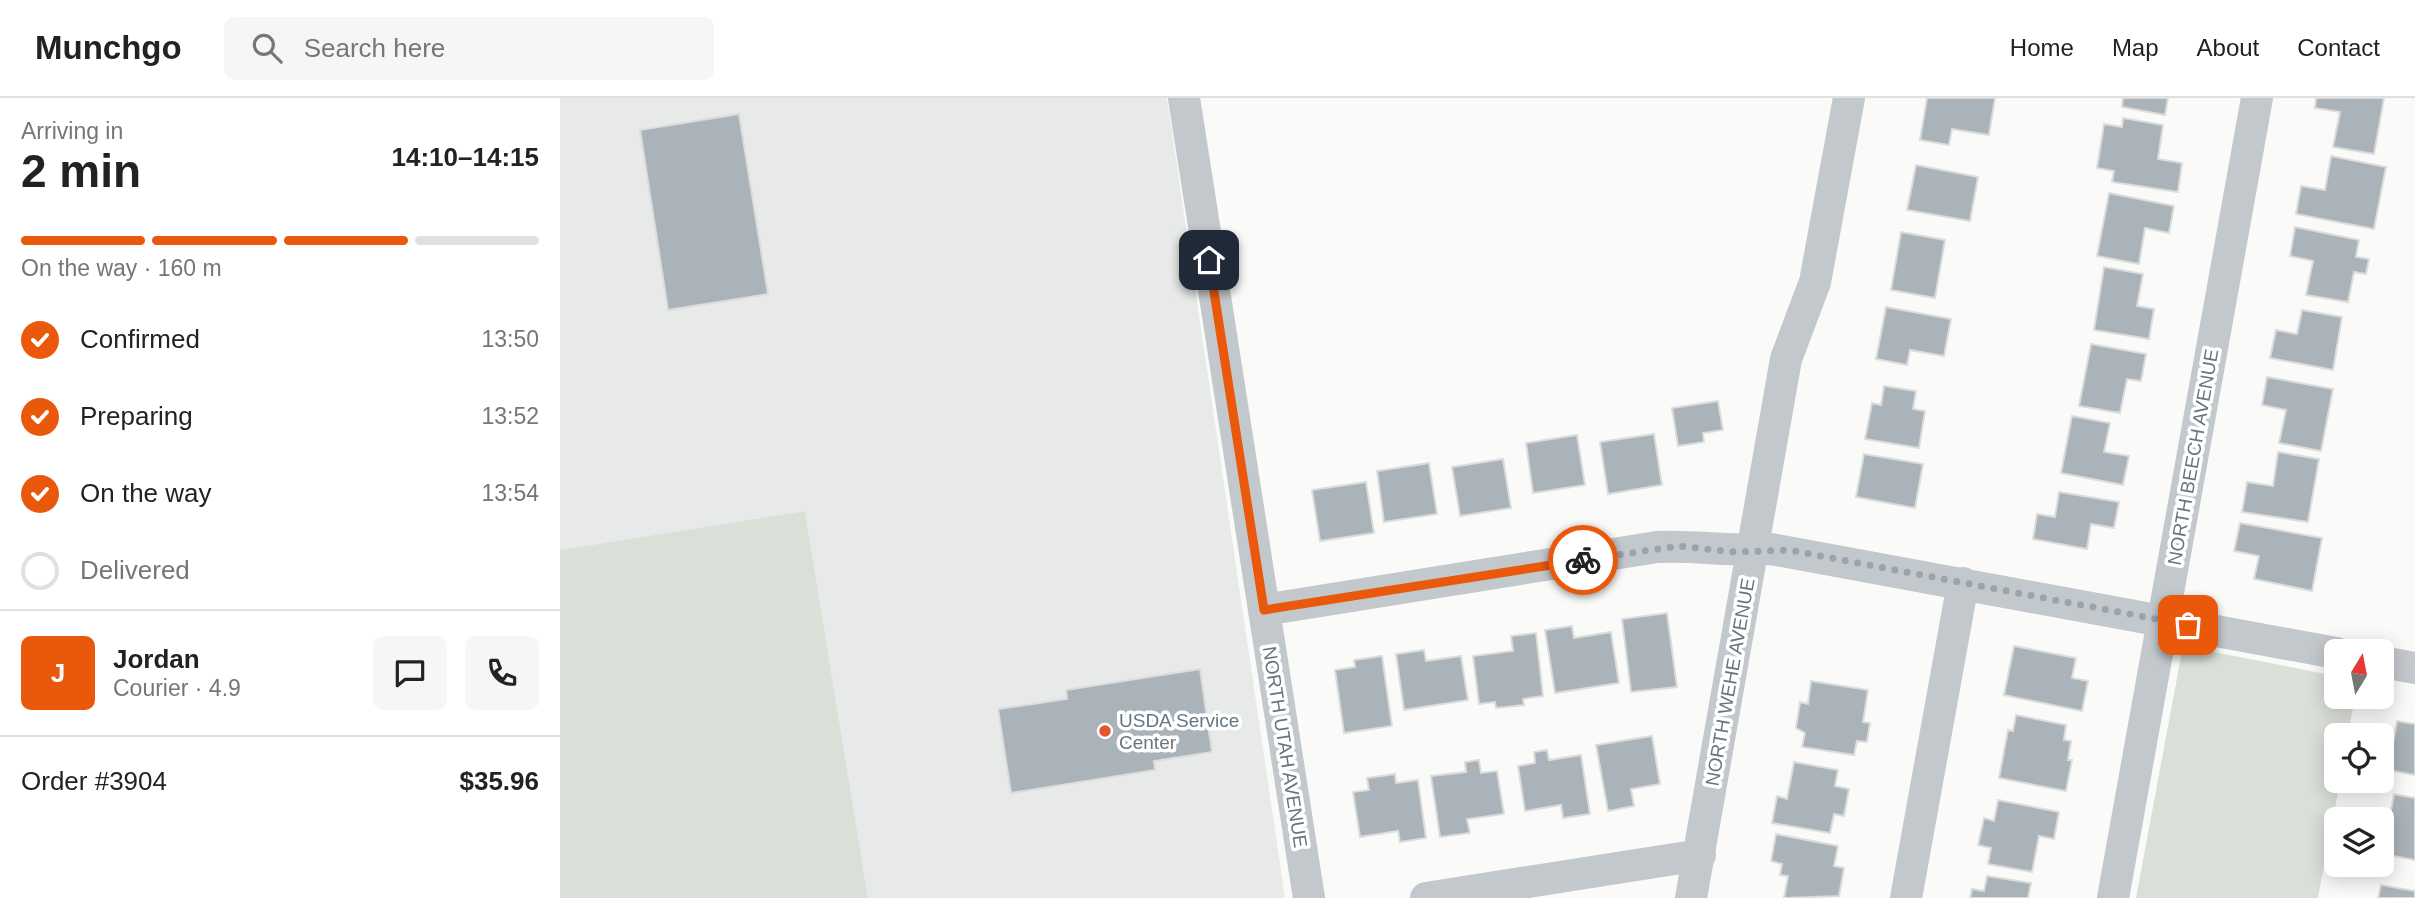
<!DOCTYPE html>
<html lang="en">
<head>
<meta charset="utf-8">
<style>
  :root { --surface:#fff; --page:#f6f6f6; --text:#222; --muted:#767676; --line:#e0e0e0; --accent:#ea580c }
  body { margin:0; font-family:Helvetica,sans-serif; background:var(--page); color:var(--text); height:100vh; display:flex; flex-direction:column; font-size:26px; white-space:nowrap }
  * { box-sizing:border-box; margin:0 }
  p { font-size:23px; color:var(--muted) }
  .icon { flex:none; width:38px; height:38px; fill:none; stroke:currentColor; stroke-width:2; stroke-linecap:round; stroke-linejoin:round }
  .map { position:relative; flex:1; overflow:hidden }
  .sheet { display:flex; flex-direction:column; background:var(--surface); width:560px }
  .sheet>* { flex:none }
  .needle { width:46px; rotate:10deg }
  .controls { position:absolute; left:1764px; top:541px; display:grid; gap:14px }
  .controls a { display:grid; place-items:center; width:70px; height:70px; border-radius:10px; background:var(--surface); box-shadow:0 4px 18px #0003; font-size:35px }
  .pin { position:absolute; display:grid; place-items:center; width:60px; height:60px; color:#fff; margin:-30px; border-radius:14px; box-shadow:0 4px 10px #0006 }
  .courier { position:absolute; display:grid; place-items:center; width:70px; height:70px; margin:-35px; border:5px solid #ea580c; border-radius:50%; background:#fff; color:#222; box-shadow:0 2px 9px #0007 }
  .summary em { font-style:normal; font-weight:700 }
  .summary div { display:flex; flex-direction:column-reverse }
  .summary { display:flex; align-items:center; justify-content:space-between; height:119px; padding:0 21px }
  h1 { font-size:46px; font-weight:700; line-height:52px }
  .bar { display:grid; grid-template-columns:repeat(4,1fr); gap:10px 7px; align-content:center; height:84px; padding:0 21px }
  .bar i { height:9px; border-radius:5px; background:var(--line) }
  .bar .on { background:var(--accent) }
  .bar p { grid-column:span 4 }
  .line { display:flex; align-items:center; gap:18px; padding:0 21px; border-top:2px solid var(--line) }
  .line div { flex:1 }
  .round { display:grid; place-items:center; flex:none; width:74px; height:74px; border-radius:10px; background:var(--page) }
  ol { padding:0 21px; list-style:none }
  li { display:flex; align-items:center; gap:21px; height:77px }
  li p { margin-inline-start:auto }
  li .icon { padding:7px; border-radius:50%; background:var(--accent); color:#fff; stroke-width:4 }
  li:last-child { color:var(--muted) }
  li i { width:38px; height:38px; border:4px solid var(--line); border-radius:50% }
  header { display:flex; align-items:center; gap:42px; box-sizing:border-box; height:98px; padding:0 35px; background:var(--surface); border-bottom:2px solid var(--line) }
  header strong { font-size:33px }
  nav { display:flex; gap:38px; margin-inline-start:auto; font-size:24px }
  .search { width:490px; height:63px; background:var(--page); display:flex; align-items:center; gap:18px; box-sizing:border-box; padding:0 24px; border-radius:10px; color:var(--muted); font-size:26px }
  main { display:flex; flex:1; min-height:0 }
  .map>svg:first-child { display:block }
</style>
</head>
<body>
<header>
<strong>Munchgo</strong>
<div class="search"><svg class="icon" aria-label="search" viewBox="0 0 24 24"><circle cx="10" cy="10" r="6"/><path d="M15 15l6 6"/></svg>Search here</div>
<nav><a>Home</a><a>Map</a><a>About</a><a>Contact</a></nav>
</header>
<main>
<section class="sheet">
<div class="summary"><div><h1>2 min</h1><p>Arriving in</p></div><em>14:10–14:15</em></div>
<div class="bar"><i class="on"></i><i class="on"></i><i class="on"></i><i></i><p>On the way · 160 m</p></div>
<ol>
<li><svg class="icon" aria-label="check" viewBox="0 0 24 24"><path d="M5 12l5 5 9-10"/></svg>Confirmed<p>13:50</p></li>
<li><svg class="icon" aria-label="check" viewBox="0 0 24 24"><path d="M5 12l5 5 9-10"/></svg>Preparing<p>13:52</p></li>
<li><svg class="icon" aria-label="check" viewBox="0 0 24 24"><path d="M5 12l5 5 9-10"/></svg>On the way<p>13:54</p></li>
<li><i></i>Delivered</li>
</ol>
<div class="line" style="height:126px"><b class="round" style="background:var(--accent);color:#fff">J</b><div><b>Jordan</b><p>Courier · 4.9</p></div><a class="round"><svg class="icon" aria-label="chat" viewBox="0 0 24 24"><path d="M4 5h16v11H9l-5 4z"/></svg></a><a class="round"><svg class="icon" aria-label="phone" viewBox="0 0 24 24"><path d="M5 4h4l2 5-3 2q2 4 5 5l2-3 5 2v4C11 20 4 13 5 4z"/></svg></a></div>
<div class="line" style="height:91px"><div>Order #3904</div><b>$35.96</b></div>
</section>
<div class="map">
<svg width="1855" height="800" viewBox="0 0 1855 800">
  <rect width="100%" height="100%" fill="#fafaf8"/>
  <path fill="#e8e9e9" d="M0,0H607L725,800H308L245,413L0,452Z"/>
  <path fill="#dadfd7" d="M245,413L308,800H0V452Z
    M1623,548L1776,578V598L1795,599L1788,637H1776V682L1780,683L1758,800H1576Z"/>
  <path fill="#aab3b9" stroke="#dcdcda" stroke-width="2" d="M1367,0H1435L1429,37L1392,31L1389,47L1360,42Z
    M1563,0H1608L1605,17L1562,9Z
    M1756,0H1824L1814,56L1773,49L1780,14L1755,10Z
    M179,16L208,196L108,212L80,32Z
    M1563,20L1603,27L1598,61L1622,65L1618,94L1552,84L1554,73L1537,70L1544,26L1562,29Z
    M1771,58L1826,69L1814,131L1736,116L1741,88L1765,92Z
    M1356,67L1418,79L1410,123L1347,112Z
    M1549,95L1614,108L1609,135L1585,130L1579,166L1537,158Z
    M1735,129L1799,142L1796,159L1809,161L1806,176L1794,174L1788,204L1746,197L1753,163L1730,158Z
    M1341,134L1385,142L1375,200L1331,192Z
    M1544,169L1583,176L1577,208L1594,211L1589,241L1534,232Z
    M1326,209L1391,221L1384,258L1350,252L1347,267L1316,261Z
    M1742,212L1782,219L1773,272L1710,260L1716,232L1737,236Z
    M1531,246L1586,256L1581,283L1567,281L1560,315L1519,308Z
    M1707,279L1773,291L1761,353L1719,345L1726,312L1702,307Z
    M1324,288L1356,293L1353,311L1365,313L1359,350L1305,341L1312,305L1321,307Z
    M1158,303L1163,332L1143,335L1144,344L1118,348L1112,310Z
    M1512,318L1550,325L1544,354L1569,358L1563,387L1501,375Z
    M1094,336L1102,387L1048,396L1040,344Z
    M1017,337L1025,387L973,395L966,345Z
    M1718,354L1759,361L1748,424L1682,414L1687,384L1713,388Z
    M1304,356L1363,366L1355,410L1296,399Z
    M943,361L951,410L900,418L892,369Z
    M869,365L877,416L824,424L817,373Z
    M806,384L814,435L760,443L752,392Z
    M1499,394L1559,404L1554,430L1531,426L1527,451L1473,441L1477,416L1495,419Z
    M1680,425L1762,440L1752,493L1694,481L1699,458L1674,453Z
    M1107,515L1117,589L1071,594L1062,521Z
    M1012,528L1014,540L1051,534L1059,585L995,595L985,532Z
    M976,535L983,598L963,601L964,607L936,610L935,604L919,606L913,558L953,553L951,538Z
    M1454,548L1516,560L1512,580L1528,583L1522,613L1444,597Z
    M864,552L866,563L901,558L908,602L844,612L836,556Z
    M822,558L832,628L784,635L775,572L795,569L794,562Z
    M640,571L652,654L594,663L595,672L451,695L438,611L507,601L506,592Z
    M1251,583L1308,592L1303,624L1310,625L1307,644L1297,643L1294,657L1242,649L1245,635L1236,630L1240,604L1248,606Z
    M1456,617L1506,627L1504,642L1511,643L1508,662H1512L1506,693L1439,680L1448,632L1453,633Z
    M1837,623L1855,626V677L1828,672Z
    M1092,638L1100,686L1071,691L1074,708L1048,713L1036,647Z
    M987,652L989,662L1021,657L1030,716L1003,720L1001,707L965,713L958,668L975,665L974,654Z
    M919,662L921,675L937,673L944,716L907,721L910,735L880,739L871,678L906,674L905,664Z
    M1234,664L1278,672L1275,688L1289,691L1284,718L1274,716L1270,735L1212,725L1217,698L1227,701Z
    M835,676L836,685L858,682L866,740L840,744L838,733L800,739L793,694L809,692L807,680Z
    M1834,696L1855,700V762L1823,756Z
    M1438,702L1499,714L1494,741L1479,738L1472,774L1428,766L1431,750L1418,747L1424,720L1434,723Z
    M1216,736L1278,748L1274,768L1284,770L1279,798L1224,800L1228,778L1220,777L1222,766L1211,763Z
    M1427,778L1471,785L1468,800H1410L1412,791L1424,793Z
    M1821,787L1855,793V800H1818Z"/>
  <g fill="none" stroke-linecap="round" stroke-linejoin="round">
    <path stroke="#c3c8cc" stroke-width="32" d="M624,0L749,800
      M704,512L1097,449C1135,447 1173,454 1211,451L1776,555
      M1822,564L1855,570
      M866,800L1140,757
      M1131,800L1226,261L1255,184L1289,0
      M1346,800L1403,485
      M1553,800L1697,0"/>
  </g>
  <g fill="none" stroke-linecap="round" stroke-linejoin="round">
    <path stroke="#99a4ac" stroke-width="7" stroke-dasharray="0 12.6" d="M1023,462L1118,448L1175,454L1229,452L1628,527"/>
    <path stroke="#ea580c" stroke-width="9" d="M649,162L704,512L1023,462"/>
  </g>
  <circle fill="#e4572e" stroke="#fff" stroke-width="2.5" cx="545" cy="633" r="7"/>
  <g text-anchor="middle" dominant-baseline="central" stroke-width="7" stroke-linejoin="round" paint-order="stroke">
    <g font-size="19" fill="#657683" stroke="#fff">
      <text transform="translate(1633 359) rotate(-80)">NORTH BEECH AVENUE</text>
      <text transform="translate(1170 584) rotate(-80)">NORTH WEHE AVENUE</text>
      <text transform="translate(725 649) rotate(81)">NORTH UTAH AVENUE</text>
    </g>
    <g font-size="19" fill="#657683" stroke="#fff" text-anchor="start">
      <text x="559" y="622">USDA Service<tspan x="559" dy="22">Center</tspan></text>
    </g>
  </g>
</svg>
<div class="controls">
<a><svg class="needle" viewBox="-14 -14 28 28"><path d="M0-13l5 13h-10z" fill="#e53935"/><path d="M0 13l5-13h-10z" fill="#767676"/></svg></a>
<a><svg class="icon" aria-label="locate" viewBox="0 0 24 24"><circle cx="12" cy="12" r="6"/><path d="M12 2v4M12 18v4M2 12h4M18 12h4"/></svg></a>
<a><svg class="icon" aria-label="layers" viewBox="0 0 24 24"><path d="M12 4l9 5-9 5-9-5zM3 14l9 5 9-5"/></svg></a>
</div>
<div class="pin" style="left:1628px;top:527px;background:#ea580c"><svg class="icon" aria-label="bag" viewBox="0 0 24 24"><path d="M5 8h14l-1 12H6zM9 8a3 3 0 0 1 6 0"/></svg></div>
<div class="pin" style="left:649px;top:162px;background:#1f2937"><svg class="icon" aria-label="home" viewBox="0 0 24 24"><path d="M3 11l9-7 9 7M6 9v11h12V9"/></svg></div>
<div class="courier" style="left:1023px;top:462px"><svg class="icon" aria-label="bike" viewBox="0 0 24 24"><circle cx="6" cy="16" r="4"/><circle cx="18" cy="16" r="4"/><path d="M6 16l4-8h5l3 8M10 8l3 8H6M13 5h3"/></svg></div>
</div>
</main>
</body>
</html>
